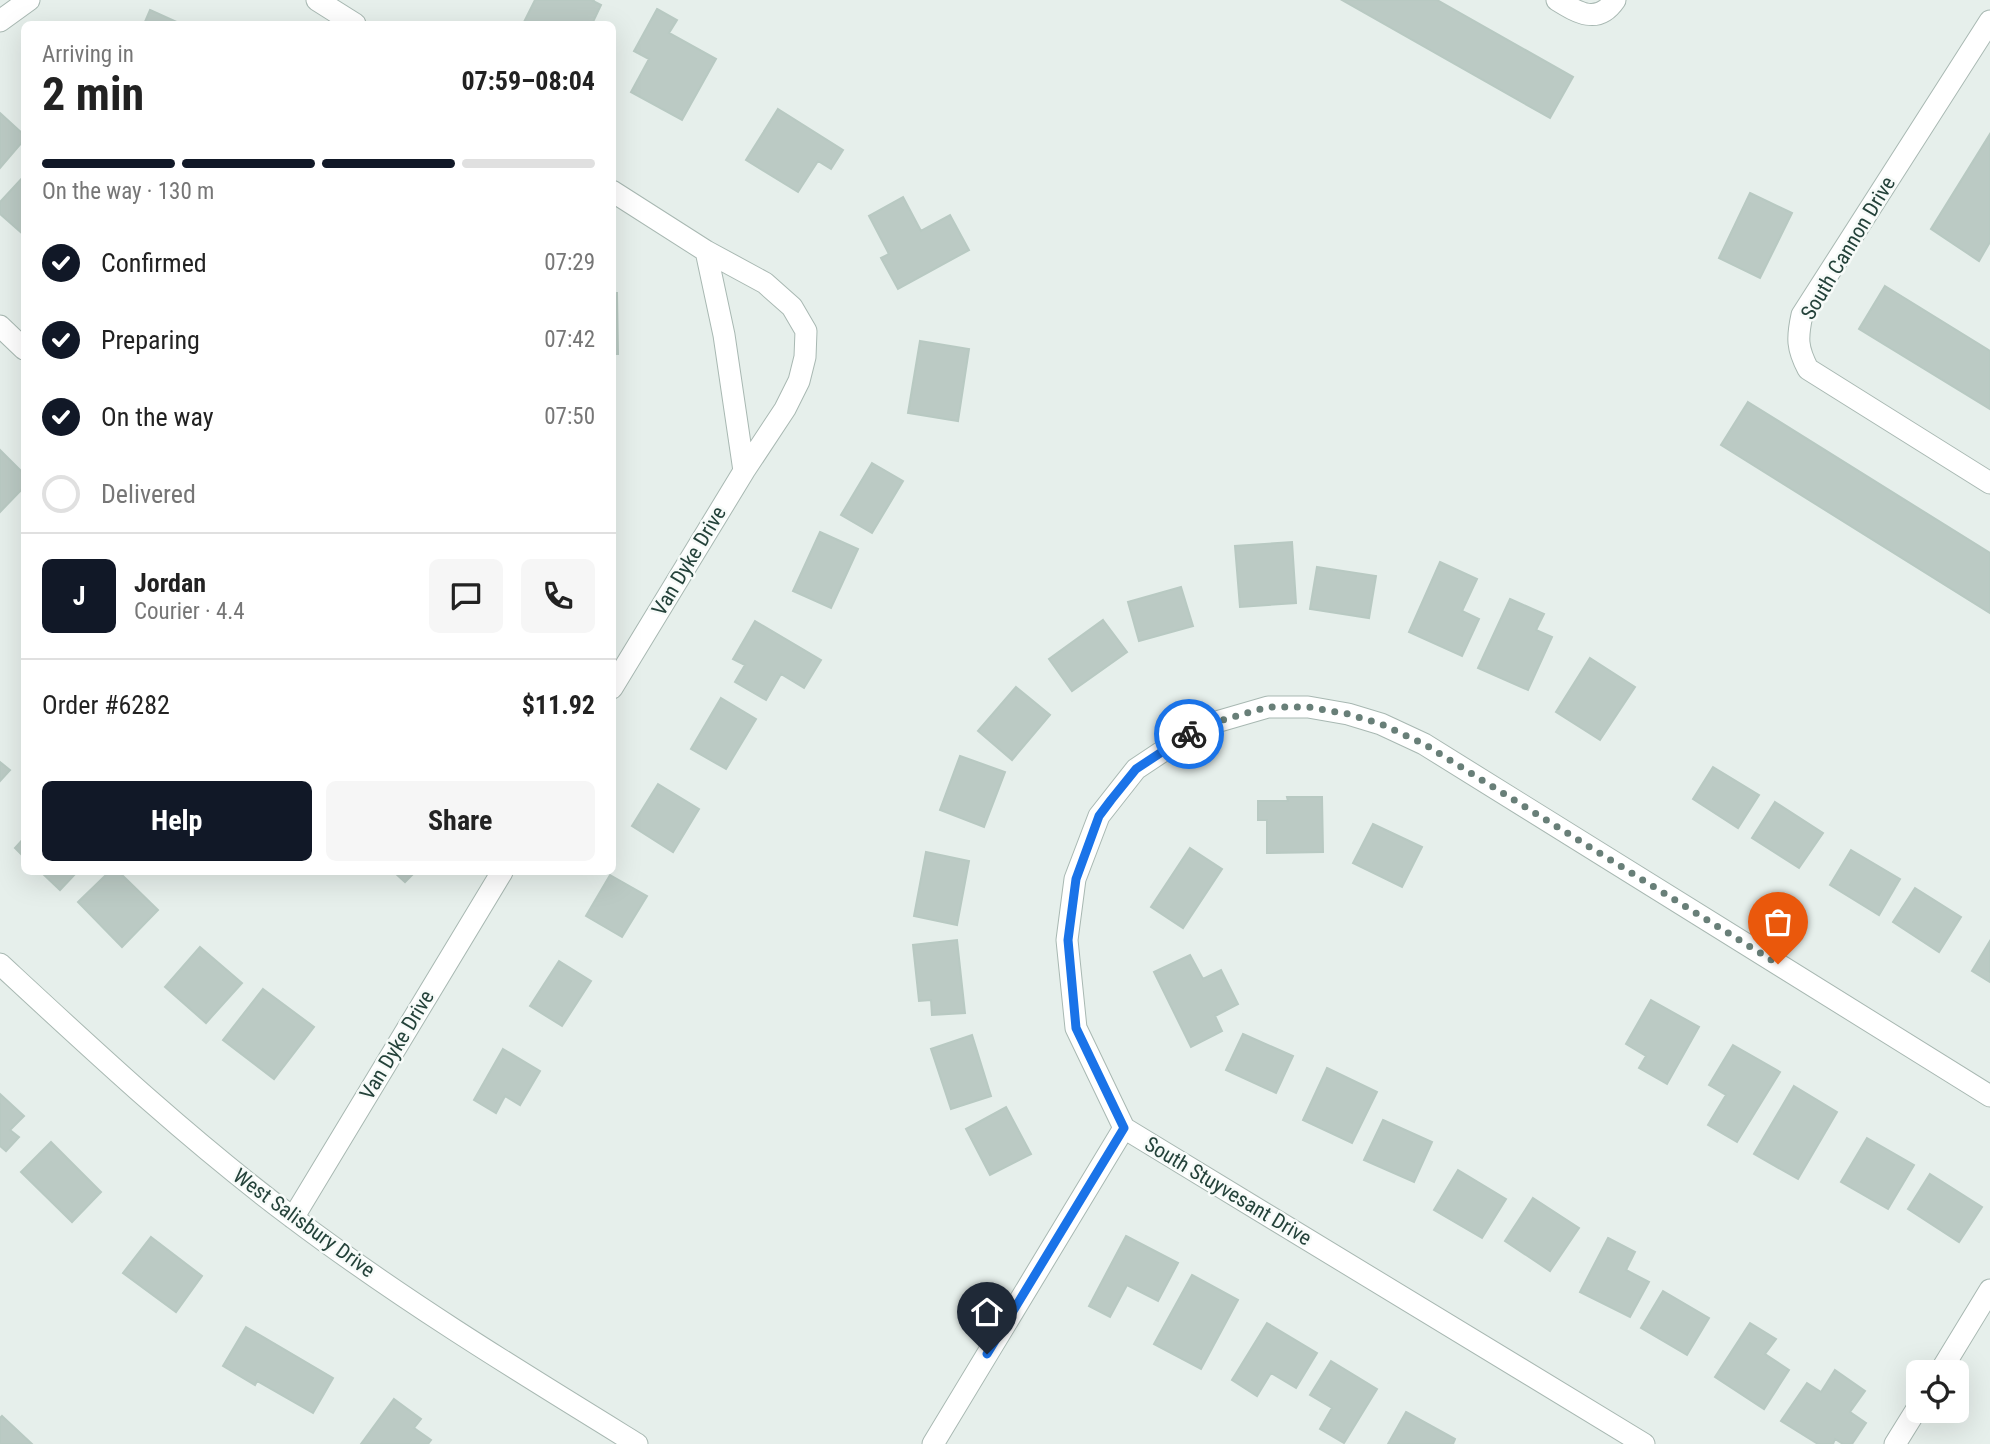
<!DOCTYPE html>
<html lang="en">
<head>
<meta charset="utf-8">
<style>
  :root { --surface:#fff; --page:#f6f6f6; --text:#222; --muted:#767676; --line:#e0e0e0; --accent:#111827 }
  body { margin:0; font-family:"Roboto Condensed",sans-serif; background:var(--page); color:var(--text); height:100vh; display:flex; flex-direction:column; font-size:26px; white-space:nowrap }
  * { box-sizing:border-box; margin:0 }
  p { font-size:23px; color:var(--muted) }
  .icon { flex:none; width:38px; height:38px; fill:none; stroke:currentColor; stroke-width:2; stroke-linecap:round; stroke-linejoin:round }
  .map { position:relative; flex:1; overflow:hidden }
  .panel { position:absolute; left:21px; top:21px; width:595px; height:854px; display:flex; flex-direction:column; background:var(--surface); border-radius:10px; box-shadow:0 7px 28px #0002 }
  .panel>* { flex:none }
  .tools { position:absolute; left:1906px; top:1360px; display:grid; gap:14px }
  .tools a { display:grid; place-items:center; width:63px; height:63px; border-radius:10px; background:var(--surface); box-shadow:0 7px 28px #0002; font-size:35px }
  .pin { position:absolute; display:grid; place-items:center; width:60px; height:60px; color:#fff; margin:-72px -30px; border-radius:50% 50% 50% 0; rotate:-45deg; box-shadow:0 0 7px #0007 }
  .pin .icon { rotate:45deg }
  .courier { position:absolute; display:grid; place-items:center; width:70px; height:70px; margin:-35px; border:5px solid #1a73e8; border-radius:50%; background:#fff; color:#222; box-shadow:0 2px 9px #0007 }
  .headline em { font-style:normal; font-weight:700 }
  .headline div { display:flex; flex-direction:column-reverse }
  .headline { display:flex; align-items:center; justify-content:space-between; height:119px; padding:0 21px }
  h1 { font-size:46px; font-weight:700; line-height:52px }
  .bar { display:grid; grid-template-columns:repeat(4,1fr); gap:10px 7px; align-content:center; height:84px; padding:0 21px }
  .bar i { height:9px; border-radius:5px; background:var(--line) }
  .bar .selected { background:var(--accent) }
  .bar p { grid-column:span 4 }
  .line { display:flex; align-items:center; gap:18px; padding:0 21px; border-top:2px solid var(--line) }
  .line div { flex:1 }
  .round { display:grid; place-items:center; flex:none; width:74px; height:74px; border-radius:10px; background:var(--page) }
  ol { padding:0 21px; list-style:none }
  li { display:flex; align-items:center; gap:21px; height:77px }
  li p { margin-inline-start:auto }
  li .icon { padding:7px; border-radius:50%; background:var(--accent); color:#fff; stroke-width:4 }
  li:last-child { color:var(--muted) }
  li i { width:38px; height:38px; border:4px solid var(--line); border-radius:50% }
  .button { display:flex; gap:14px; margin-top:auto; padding:14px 21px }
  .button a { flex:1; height:80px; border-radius:10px; background:var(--accent); color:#fff; font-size:28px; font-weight:700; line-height:80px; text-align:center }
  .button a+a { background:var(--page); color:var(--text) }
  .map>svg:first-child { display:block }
</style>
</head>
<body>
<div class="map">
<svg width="1990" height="1444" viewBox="0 0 1990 1444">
  <rect width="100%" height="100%" fill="#e6efeb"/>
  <path fill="#bbcac4" stroke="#b8c9c2" stroke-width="2" d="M535,0H594L593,1L601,5L592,24H523Z
    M1342,0H1437L1573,77L1550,118Z
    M657,9L677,20L669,33L716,59L682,120L631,92L649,59L634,51Z
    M150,10L181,24H144Z
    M778,109L843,150L831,169L818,161L798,192L746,160Z
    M0,113L24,135V140L0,168Z
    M1990,134V242L1979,261L1931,229Z
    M24,176V235L0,214V202Z
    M1750,193L1792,213L1760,278L1719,258Z
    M903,197L921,231L950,215L969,250L898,289L881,258L889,254L869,216Z
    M1885,286L1990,351V409L1859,329Z
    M612,293H617L618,354H612Z
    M920,341L969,349L958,421L908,413Z
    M1748,402L1990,553V613L1721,445Z
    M0,450L24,474V487L0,512Z
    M872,463L903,481L872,533L841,515Z
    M820,532L858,549L831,608L793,591Z
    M1292,542L1296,603L1240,607L1235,546Z
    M1440,562L1477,579L1462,611L1479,619L1462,656L1409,632Z
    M1317,567L1376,576L1369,618L1310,609Z
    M1181,587L1193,626L1139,641L1128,602Z
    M1510,599L1544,614L1536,630L1552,637L1528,690L1478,668Z
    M1103,620L1127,652L1072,691L1049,659Z
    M755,621L821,660L804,688L781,674L766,700L735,682L745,665L733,659Z
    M1590,658L1635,687L1600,740L1556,712Z
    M1016,687L1050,715L1012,760L978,731Z
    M721,698L756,719L726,769L691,749Z
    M960,756L1005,772L984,827L940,810Z
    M0,762L10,770L0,781Z
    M1713,767L1759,795L1738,828L1693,799Z
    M658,784L699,809L673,852L632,826Z
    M1287,797H1322L1323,852L1267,853V820H1258V801H1288Z
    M1775,802L1823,833L1799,868L1752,838Z
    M1373,824L1422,847L1402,887L1353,863Z
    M24,838V857L15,848Z
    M1190,848L1222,869L1183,928L1151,907Z
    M1851,850L1900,879L1879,915L1830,885Z
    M926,852L969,861L957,925L914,916Z
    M41,872H77L60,890Z
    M109,872H119L158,910L122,947L78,902Z
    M394,872H415L405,882Z
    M610,875L647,896L622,937L586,916Z
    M1915,888L1961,917L1939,952L1893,922Z
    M957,940L965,1013L932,1015L931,1000L919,1001L913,945Z
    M1990,941V982L1972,971Z
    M200,947L242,983L206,1023L165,987Z
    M1190,955L1203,979L1221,970L1238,1004L1215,1016L1222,1031L1191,1047L1154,972Z
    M559,961L591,981L562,1026L530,1006Z
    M263,989L314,1027L274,1079L223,1040Z
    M1651,1000L1699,1027L1667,1084L1639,1068L1646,1056L1626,1044Z
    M1243,1034L1293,1056L1276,1093L1226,1070Z
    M972,1035L991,1096L951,1109L931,1049Z
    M1733,1045L1780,1072L1737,1142L1708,1125L1726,1095L1709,1085Z
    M503,1049L540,1071L520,1105L505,1096L496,1113L474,1100Z
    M1327,1068L1377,1092L1352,1143L1303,1120Z
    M1794,1086L1837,1112L1798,1179L1754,1154Z
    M0,1094L24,1116L10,1130L19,1137L6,1151L0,1146Z
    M1006,1107L1031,1154L990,1175L966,1129Z
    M1383,1120L1432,1142L1414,1182L1364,1160Z
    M1867,1138L1914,1165L1888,1209L1841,1182Z
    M51,1142L101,1192L72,1222L21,1172Z
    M1458,1170L1506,1199L1482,1238L1434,1210Z
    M1930,1174L1982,1207L1959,1242L1908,1209Z
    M1533,1198L1579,1228L1550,1271L1505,1241Z
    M1126,1236L1178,1263L1158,1301L1127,1285L1110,1317L1089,1306Z
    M151,1237L202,1276L176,1312L123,1273Z
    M1608,1238L1635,1252L1626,1270L1649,1282L1630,1317L1580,1292Z
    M1192,1275L1238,1300L1201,1369L1154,1344Z
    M1663,1291L1709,1318L1687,1355L1641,1328Z
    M1267,1323L1317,1353L1296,1388L1271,1373L1257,1396L1232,1380Z
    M1750,1323L1776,1339L1765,1354L1789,1370L1764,1409L1715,1377Z
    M246,1327L333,1378L313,1413L257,1381L255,1385L223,1366Z
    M1331,1361L1377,1389L1344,1443L1320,1429L1332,1408L1310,1395Z
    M1835,1370L1865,1391L1850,1412L1866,1423L1852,1444H1843L1835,1439L1833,1444H1818L1781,1421L1807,1383L1821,1392Z
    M394,1399L421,1419L414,1428L431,1440L428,1444H361Z
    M1406,1412L1455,1439L1453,1444H1388Z
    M2,1416L32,1444H0V1418Z"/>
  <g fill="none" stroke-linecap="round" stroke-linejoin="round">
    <defs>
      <path id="minor" d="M317,0L355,24
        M1557,0C1578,13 1598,25 1615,0
        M0,21L29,0
        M1990,21L1802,315C1797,338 1797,348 1808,369L1990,483
        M612,191L706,251L765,283L792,307L806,331L805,357L799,381L785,409L744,471L612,688
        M706,251L724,335L744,471
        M0,326L24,349
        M0,964C95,1052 189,1140 292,1217C402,1300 520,1372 637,1444
        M293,1218L502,872
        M1940,1372L1990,1290
        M933,1444L1124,1128
        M1644,1444L1124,1128L1076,1028L1067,940L1075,879L1099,816L1136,769L1199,727L1268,707H1308L1348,714L1381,724L1424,744L1990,1096
        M1895,1444L1918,1407"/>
    </defs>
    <use href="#minor" stroke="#a8b8b2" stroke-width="23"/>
    <use href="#minor" stroke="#fff" stroke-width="21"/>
  </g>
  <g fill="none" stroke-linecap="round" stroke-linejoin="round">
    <path stroke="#687f78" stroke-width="7" stroke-dasharray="0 12.6" d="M1189,734L1199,727L1268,707H1308L1348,714L1381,724L1424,744L1778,964"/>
    <path stroke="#1a73e8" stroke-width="9" d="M987,1354L1124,1128L1076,1028L1068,940L1076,879L1099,816L1111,800L1136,769L1189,734"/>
  </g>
  <g text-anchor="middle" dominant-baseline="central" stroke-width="5" stroke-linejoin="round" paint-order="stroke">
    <g font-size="21" fill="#24423a" stroke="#f7fbf9">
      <text transform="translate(1848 248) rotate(-59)">South Cannon Drive</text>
      <text transform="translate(689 561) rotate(-59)">Van Dyke Drive</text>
      <text transform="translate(397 1045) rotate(-59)">Van Dyke Drive</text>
      <text transform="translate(1228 1191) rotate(31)">South Stuyvesant Drive</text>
      <text transform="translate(304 1223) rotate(36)">West Salisbury Drive</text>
    </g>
  </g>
</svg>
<div class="tools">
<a><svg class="icon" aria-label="locate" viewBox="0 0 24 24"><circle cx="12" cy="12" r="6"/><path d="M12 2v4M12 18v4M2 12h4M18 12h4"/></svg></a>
</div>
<div class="pin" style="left:1778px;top:964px;background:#ea580c"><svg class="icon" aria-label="bag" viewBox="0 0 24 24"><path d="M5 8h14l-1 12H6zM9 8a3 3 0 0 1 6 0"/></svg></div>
<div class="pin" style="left:987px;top:1354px;background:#1f2937"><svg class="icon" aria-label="home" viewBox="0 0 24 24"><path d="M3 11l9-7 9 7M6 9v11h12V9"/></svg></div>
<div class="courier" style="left:1189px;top:734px"><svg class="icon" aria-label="bike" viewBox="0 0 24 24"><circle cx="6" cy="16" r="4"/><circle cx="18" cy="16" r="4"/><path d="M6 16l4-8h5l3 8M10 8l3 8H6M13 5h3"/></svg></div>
<section class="panel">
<div class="headline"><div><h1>2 min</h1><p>Arriving in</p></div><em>07:59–08:04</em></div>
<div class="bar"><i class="selected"></i><i class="selected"></i><i class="selected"></i><i></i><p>On the way · 130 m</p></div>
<ol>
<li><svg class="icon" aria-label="check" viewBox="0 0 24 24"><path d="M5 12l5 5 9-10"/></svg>Confirmed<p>07:29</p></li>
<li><svg class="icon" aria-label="check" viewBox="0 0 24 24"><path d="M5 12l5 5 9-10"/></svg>Preparing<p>07:42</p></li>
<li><svg class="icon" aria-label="check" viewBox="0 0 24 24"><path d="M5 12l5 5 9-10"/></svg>On the way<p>07:50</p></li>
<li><i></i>Delivered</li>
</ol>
<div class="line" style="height:126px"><b class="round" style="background:var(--accent);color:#fff">J</b><div><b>Jordan</b><p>Courier · 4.4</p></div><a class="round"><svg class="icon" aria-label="chat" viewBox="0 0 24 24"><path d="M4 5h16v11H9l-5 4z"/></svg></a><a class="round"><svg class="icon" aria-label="phone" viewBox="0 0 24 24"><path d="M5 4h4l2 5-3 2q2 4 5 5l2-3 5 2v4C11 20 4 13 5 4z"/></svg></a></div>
<div class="line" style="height:91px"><div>Order #6282</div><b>$11.92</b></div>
<div class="button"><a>Help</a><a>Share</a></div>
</section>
</div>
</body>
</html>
